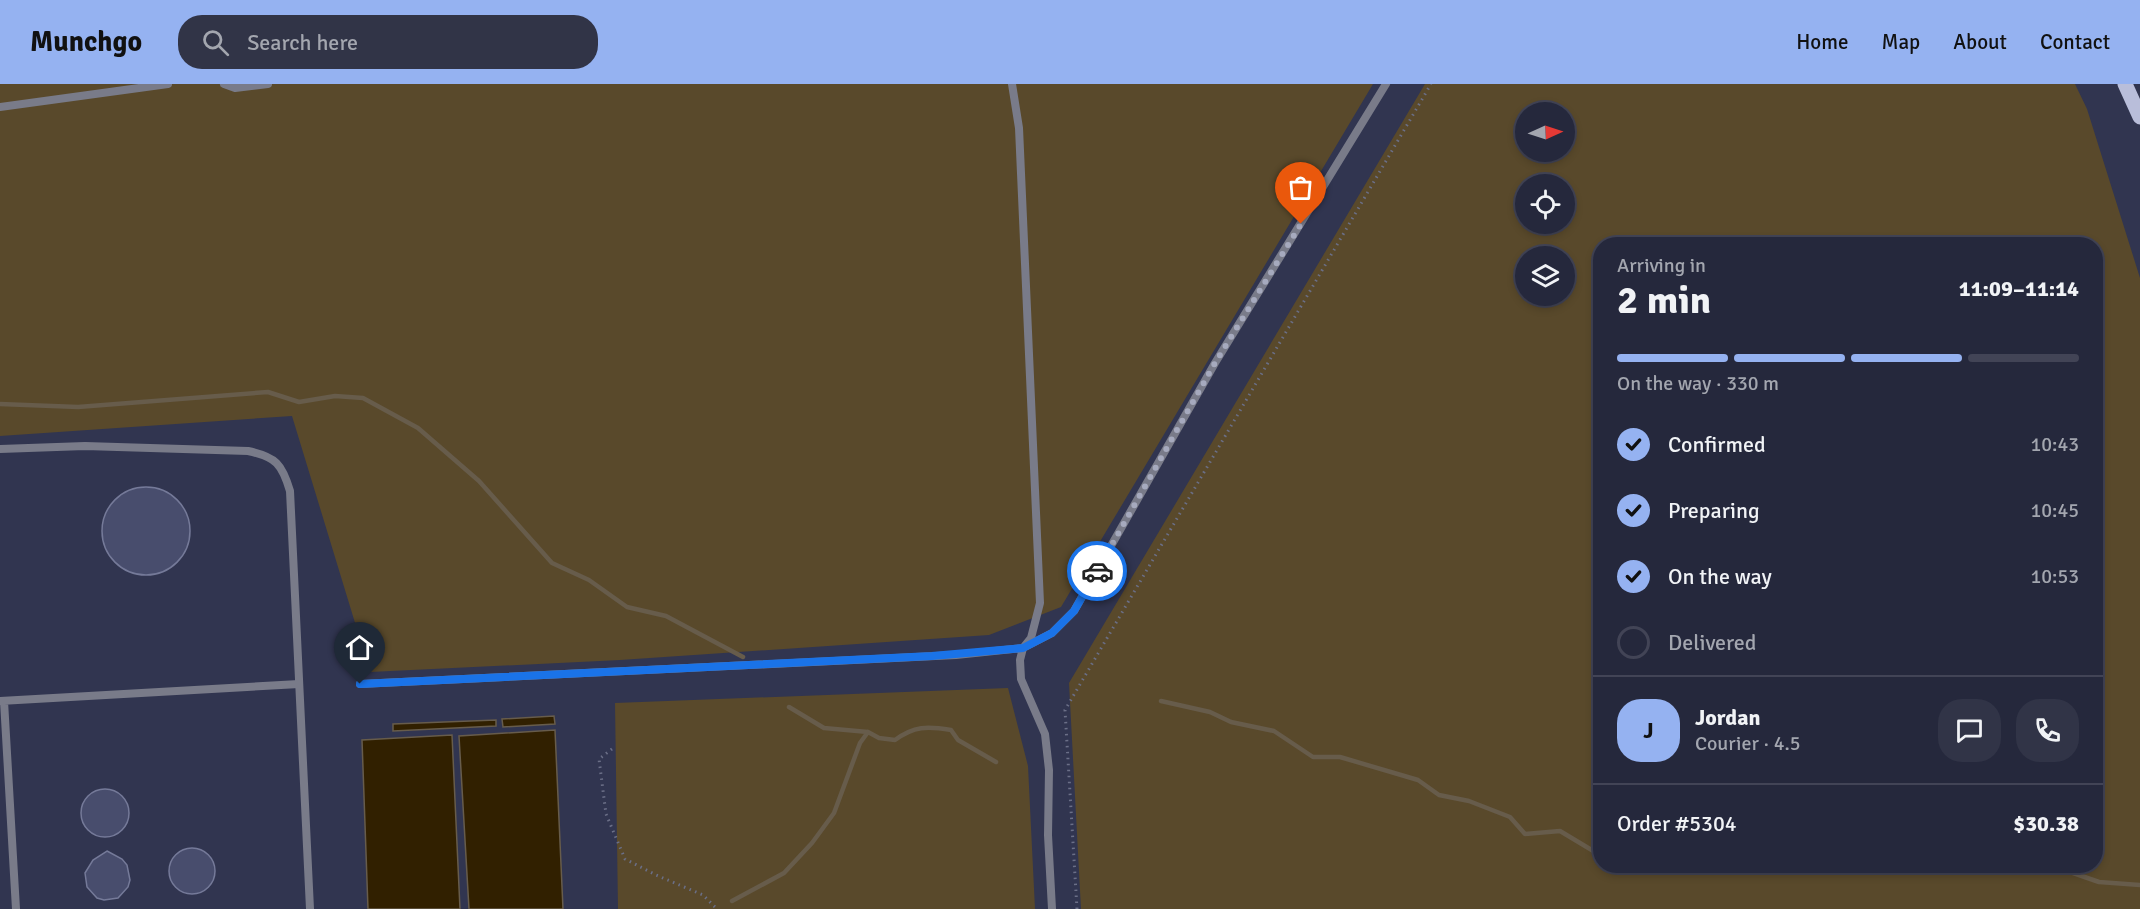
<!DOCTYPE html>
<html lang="en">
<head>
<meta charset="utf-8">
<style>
  :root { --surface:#25283c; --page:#313447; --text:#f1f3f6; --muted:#a3a6af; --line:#424456; --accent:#95b2f1 }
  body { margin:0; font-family:Signika,sans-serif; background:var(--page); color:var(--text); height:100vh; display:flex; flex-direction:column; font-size:22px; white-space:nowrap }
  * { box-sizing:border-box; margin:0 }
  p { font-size:20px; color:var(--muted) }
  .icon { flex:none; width:33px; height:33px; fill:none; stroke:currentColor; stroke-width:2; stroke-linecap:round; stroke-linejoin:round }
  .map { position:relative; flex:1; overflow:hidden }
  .drawer { position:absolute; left:1593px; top:153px; width:510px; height:636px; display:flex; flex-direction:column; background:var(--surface); border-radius:24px; box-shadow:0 3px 9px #0003,0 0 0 2px var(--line) }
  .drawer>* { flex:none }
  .needle { width:39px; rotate:87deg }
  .tools { position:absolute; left:1515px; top:18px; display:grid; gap:12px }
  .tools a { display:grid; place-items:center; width:60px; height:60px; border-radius:50%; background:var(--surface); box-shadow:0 3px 9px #0003,0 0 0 2px var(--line); font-size:30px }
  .pin { position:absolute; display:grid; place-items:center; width:51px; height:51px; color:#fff; margin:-62px -26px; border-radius:50% 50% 50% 0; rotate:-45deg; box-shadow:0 0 6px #0007 }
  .pin .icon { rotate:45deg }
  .courier { position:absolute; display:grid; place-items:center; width:60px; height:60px; margin:-30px; border:4px solid #1a73e8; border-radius:50%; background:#fff; color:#222; box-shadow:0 2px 8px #0007 }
  .overview em { font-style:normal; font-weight:700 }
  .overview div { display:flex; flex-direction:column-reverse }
  .overview { display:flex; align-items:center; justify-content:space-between; height:102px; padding:0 24px }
  h1 { font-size:39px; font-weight:700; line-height:45px }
  .bar { display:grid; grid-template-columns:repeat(4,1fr); gap:9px 6px; align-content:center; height:72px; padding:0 24px }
  .bar i { height:8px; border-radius:4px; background:var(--line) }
  .bar .active { background:var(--accent) }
  .bar p { grid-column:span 4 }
  .line { display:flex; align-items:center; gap:15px; padding:0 24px; border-top:2px solid var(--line) }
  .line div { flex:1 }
  .round { display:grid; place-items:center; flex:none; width:63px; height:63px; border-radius:24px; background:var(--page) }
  ol { padding:0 24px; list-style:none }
  li { display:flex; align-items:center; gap:18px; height:66px }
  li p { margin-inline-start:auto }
  li .icon { padding:6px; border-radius:50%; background:var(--accent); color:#111; stroke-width:4 }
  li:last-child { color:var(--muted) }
  li i { width:33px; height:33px; border:3px solid var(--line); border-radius:50% }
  header { display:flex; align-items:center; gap:36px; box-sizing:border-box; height:84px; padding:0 30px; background:var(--accent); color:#111 }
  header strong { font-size:28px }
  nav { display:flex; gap:33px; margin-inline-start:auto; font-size:21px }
  .search { width:420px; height:54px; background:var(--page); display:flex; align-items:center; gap:15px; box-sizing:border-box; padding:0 21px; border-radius:24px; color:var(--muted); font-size:22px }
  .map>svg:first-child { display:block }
</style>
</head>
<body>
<header>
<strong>Munchgo</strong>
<div class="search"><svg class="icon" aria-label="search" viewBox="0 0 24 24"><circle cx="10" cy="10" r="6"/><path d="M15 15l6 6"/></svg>Search here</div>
<nav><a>Home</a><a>Map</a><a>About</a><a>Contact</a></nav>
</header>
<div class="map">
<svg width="2140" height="825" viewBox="0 0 2140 825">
  <rect width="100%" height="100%" fill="#313550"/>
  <path fill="#59492b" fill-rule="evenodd" d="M0,0H1373L1061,523L989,551L620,576L370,588L292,332L0,352Z
    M1425,0H2075L2087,25L2140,194V825H1081L1069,599ZM1526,28H1564V68H1526ZM1526,100H1564V140H1526ZM2096,160V782H1600V160ZM1564,172V212H1526V172Z
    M1008,604L1028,682L1035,825H618L615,619Z"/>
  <path fill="#312000" stroke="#675c4b" stroke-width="1.5" d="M554,632L555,640L503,643L502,635Z
    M496,636V642L393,647V640Z
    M555,646L563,825H469L459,652Z
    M452,651L460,825H368L362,656Z"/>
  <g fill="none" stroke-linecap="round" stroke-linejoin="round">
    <path stroke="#675c4b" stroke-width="4.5" d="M0,320L78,323L268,308L299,318L335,312L363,314L418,344L479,397L552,479L589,496L627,523L666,532L743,573
      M1161,617L1210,628L1231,638L1274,647L1313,673H1340L1418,696L1439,711L1469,717L1510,733L1525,750L1560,747L1600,771
      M789,623L824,644L868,648L879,654L895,656C914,642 927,642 951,646L958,656L996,678
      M1618,782L1621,783L1634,782
      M2053,782L2099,798L2140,801
      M732,817L784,789L812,759L834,729L860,659L868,648"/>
  </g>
  <path fill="#484d6d" stroke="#757a99" stroke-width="1.5" d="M102 447a44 44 0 1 1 88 0a44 44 0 1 1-88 0Z
    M81 729a24 24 0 1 1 48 0a24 24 0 1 1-48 0Z
    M169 787a23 23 0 1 1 46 0a23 23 0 1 1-46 0Z
    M107,767L122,775L127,781L130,796L128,803L118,814L104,816L97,814L87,803L85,789L93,776Z"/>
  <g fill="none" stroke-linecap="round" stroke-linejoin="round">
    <path stroke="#6b6f87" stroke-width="3" stroke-dasharray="1.5 4.5" stroke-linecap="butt" d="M612,665L599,675L606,730L625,775L656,791L703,811L717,825
      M1077,825L1065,626L1431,0"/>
    <path stroke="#797b89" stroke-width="8" d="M224,0L235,4L268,0
      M1012,0L1019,44L1040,519L1031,554L1023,564L1020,576L1021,595L1045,650L1049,686L1048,751L1052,825
      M0,23L168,0
      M0,365L85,362L248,367C276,373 282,380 290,407L310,825
      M360,600L956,571L1023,564L1052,549L1074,527L1215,279L1386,0
      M0,617L299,600
      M4,617L16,825"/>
    <path stroke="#b9beda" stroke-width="15" d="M2125,0L2140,33"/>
  </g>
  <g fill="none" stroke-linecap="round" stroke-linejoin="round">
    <path stroke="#a6aabe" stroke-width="6" stroke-dasharray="0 10.8" d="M1097,487L1215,279L1301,140"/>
    <path stroke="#1a73e8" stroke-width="8" d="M360,600L932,572L1023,564L1052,549L1074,527L1097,487"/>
  </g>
</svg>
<div class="tools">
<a><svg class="needle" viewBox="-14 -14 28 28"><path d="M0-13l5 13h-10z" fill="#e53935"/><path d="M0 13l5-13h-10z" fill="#a3a6af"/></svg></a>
<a><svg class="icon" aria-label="locate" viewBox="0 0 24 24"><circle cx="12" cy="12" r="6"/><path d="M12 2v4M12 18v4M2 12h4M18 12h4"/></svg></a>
<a><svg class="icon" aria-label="layers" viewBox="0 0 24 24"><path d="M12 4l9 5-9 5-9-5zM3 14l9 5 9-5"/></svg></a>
</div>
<div class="pin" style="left:1301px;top:140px;background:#ea580c"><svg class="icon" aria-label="bag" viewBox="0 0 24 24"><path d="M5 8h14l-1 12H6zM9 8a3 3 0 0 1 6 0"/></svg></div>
<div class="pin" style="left:360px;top:600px;background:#1f2937"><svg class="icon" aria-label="home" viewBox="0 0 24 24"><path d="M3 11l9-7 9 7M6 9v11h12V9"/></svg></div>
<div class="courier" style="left:1097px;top:487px"><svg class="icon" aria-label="car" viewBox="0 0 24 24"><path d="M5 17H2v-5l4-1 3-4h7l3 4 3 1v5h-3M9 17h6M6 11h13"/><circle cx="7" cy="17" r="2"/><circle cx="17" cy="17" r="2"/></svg></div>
<section class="drawer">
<div class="overview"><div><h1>2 min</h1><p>Arriving in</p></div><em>11:09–11:14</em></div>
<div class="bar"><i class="active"></i><i class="active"></i><i class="active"></i><i></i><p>On the way · 330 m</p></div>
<ol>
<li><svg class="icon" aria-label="check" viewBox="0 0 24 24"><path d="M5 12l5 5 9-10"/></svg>Confirmed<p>10:43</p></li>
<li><svg class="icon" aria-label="check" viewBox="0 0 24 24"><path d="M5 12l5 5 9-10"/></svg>Preparing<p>10:45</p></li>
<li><svg class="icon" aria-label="check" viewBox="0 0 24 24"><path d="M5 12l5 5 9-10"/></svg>On the way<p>10:53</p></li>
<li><i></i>Delivered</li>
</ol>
<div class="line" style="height:108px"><b class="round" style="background:var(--accent);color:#111">J</b><div><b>Jordan</b><p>Courier · 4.5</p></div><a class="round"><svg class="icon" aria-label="chat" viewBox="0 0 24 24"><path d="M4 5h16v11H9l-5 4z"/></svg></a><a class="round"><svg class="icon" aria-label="phone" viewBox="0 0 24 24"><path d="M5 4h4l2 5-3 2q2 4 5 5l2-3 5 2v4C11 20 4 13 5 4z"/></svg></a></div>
<div class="line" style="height:78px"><div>Order #5304</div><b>$30.38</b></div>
</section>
</div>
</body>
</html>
